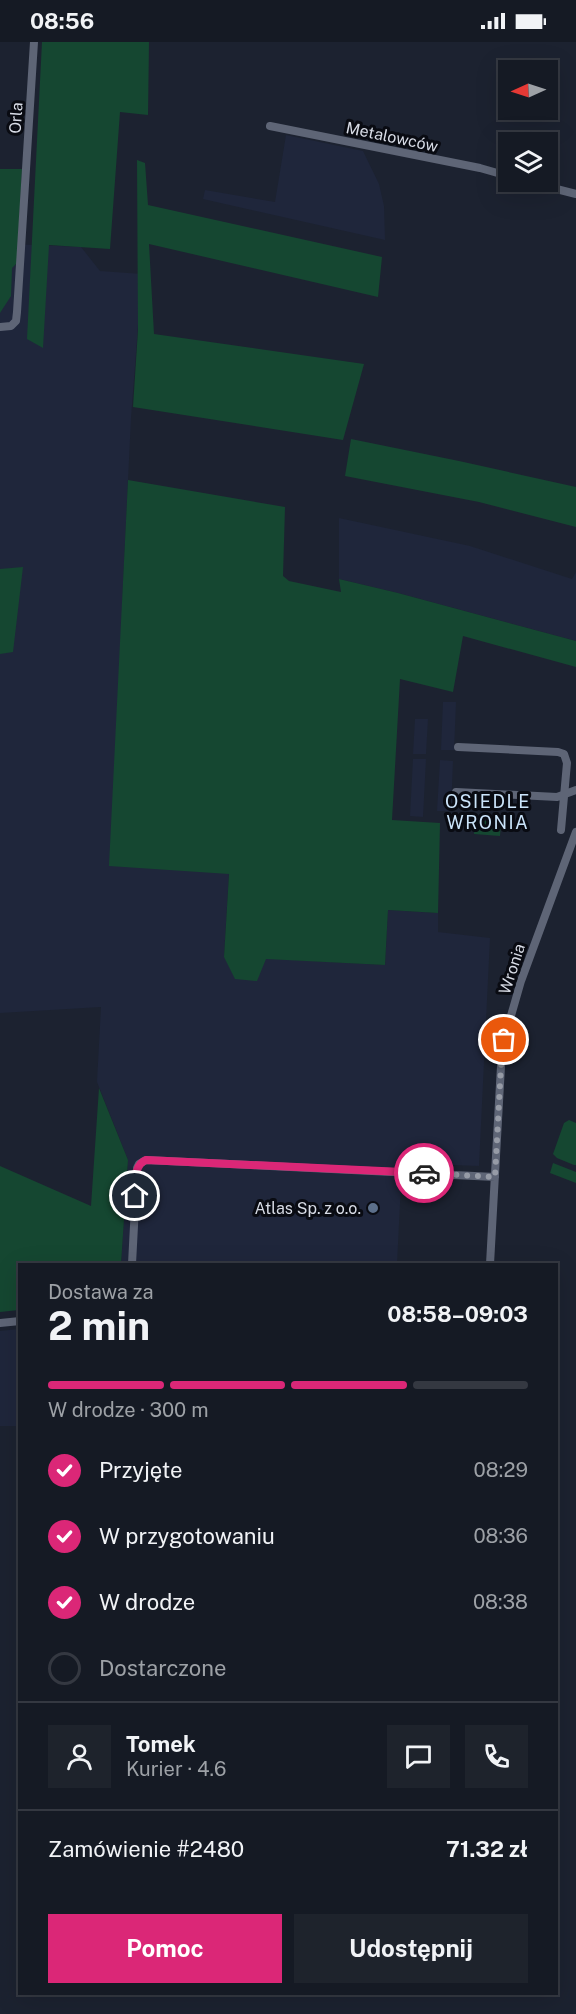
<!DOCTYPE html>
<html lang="pl">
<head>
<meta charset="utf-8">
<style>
  :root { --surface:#151a24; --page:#1e232c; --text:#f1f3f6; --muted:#9da1a6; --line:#343841; --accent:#db2777 }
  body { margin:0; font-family:"Public Sans",sans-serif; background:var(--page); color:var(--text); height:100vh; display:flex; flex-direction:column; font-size:22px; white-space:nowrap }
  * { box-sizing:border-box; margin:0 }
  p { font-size:20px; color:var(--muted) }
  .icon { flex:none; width:33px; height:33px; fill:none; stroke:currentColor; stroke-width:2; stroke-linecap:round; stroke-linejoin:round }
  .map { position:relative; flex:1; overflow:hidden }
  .panel { position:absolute; left:18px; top:1221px; width:540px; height:732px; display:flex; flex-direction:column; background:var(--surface); border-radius:0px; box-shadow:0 6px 24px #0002,0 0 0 2px var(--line) }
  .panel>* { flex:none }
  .needle { width:39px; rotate:267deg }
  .fabs { position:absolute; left:498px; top:18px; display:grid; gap:12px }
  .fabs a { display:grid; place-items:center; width:60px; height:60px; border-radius:0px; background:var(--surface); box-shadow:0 6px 24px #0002,0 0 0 2px var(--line); font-size:30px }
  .pin { position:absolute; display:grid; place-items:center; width:51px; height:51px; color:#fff; margin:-26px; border:3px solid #fff; border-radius:50%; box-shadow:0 2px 6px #0007 }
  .courier { position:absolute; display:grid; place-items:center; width:60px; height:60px; margin:-30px; border:4px solid #db2777; border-radius:50%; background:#fff; color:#222; box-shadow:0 2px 8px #0007 }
  .headline em { font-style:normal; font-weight:700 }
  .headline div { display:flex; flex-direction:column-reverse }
  .headline { display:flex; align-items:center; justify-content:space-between; height:102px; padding:0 30px }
  h1 { font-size:39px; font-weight:700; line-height:45px }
  .bar { display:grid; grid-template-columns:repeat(4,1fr); gap:9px 6px; align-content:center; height:72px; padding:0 30px }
  .bar i { height:8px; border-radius:4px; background:var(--line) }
  .bar .current { background:var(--accent) }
  .bar p { grid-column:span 4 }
  .line { display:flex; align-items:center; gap:15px; padding:0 30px; border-top:2px solid var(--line) }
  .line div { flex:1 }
  .round { display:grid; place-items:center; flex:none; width:63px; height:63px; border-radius:0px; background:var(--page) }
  ol { padding:0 30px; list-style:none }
  li { display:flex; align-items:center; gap:18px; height:66px }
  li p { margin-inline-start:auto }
  li .icon { padding:6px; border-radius:50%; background:var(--accent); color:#fff; stroke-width:4 }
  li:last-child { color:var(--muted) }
  li i { width:33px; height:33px; border:3px solid var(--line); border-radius:50% }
  .primary-button { display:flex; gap:12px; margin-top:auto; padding:12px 30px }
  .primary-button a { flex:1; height:69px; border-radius:0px; background:var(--accent); color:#fff; font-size:24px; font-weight:700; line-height:69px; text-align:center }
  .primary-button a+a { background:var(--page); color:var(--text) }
  .status { display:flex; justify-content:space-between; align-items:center; height:42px; padding:0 30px; background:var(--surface); direction:ltr }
  .status svg { height:16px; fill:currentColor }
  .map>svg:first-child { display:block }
</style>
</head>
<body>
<div class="status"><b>08:56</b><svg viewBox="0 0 49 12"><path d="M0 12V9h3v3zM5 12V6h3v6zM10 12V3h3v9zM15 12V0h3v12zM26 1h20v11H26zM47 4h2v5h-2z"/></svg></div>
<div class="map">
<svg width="576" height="1972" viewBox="0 0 576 1972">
  <rect width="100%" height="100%" fill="#1c2230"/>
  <path fill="#1f263b" d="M286,93L363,109L379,142L384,164L385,198L203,157L205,148L275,160Z
    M0,127H16L9,202L81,205L100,229L142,232L131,376L122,563L229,832L224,914L385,923L388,868L438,871V890L490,896L479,1124L402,1121L397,1222H121L128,1118L97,1040L101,965L0,971Z
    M339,476L470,504L572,537L576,530V599L398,551L339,537Z
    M443,660H456L454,708H441Z
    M415,677H428L426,712H413Z
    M413,717H426L423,775L410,774Z
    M440,718L453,719L451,769H437Z
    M19,1287V1384H0V1289Z"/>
  <path fill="#154731" d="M42,0H149L148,73L120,70L110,207L49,203L43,306L27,297Z
    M137,118L145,121L148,163L382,215L378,255L149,202L154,292L364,322L343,398L133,365L138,288Z
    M0,127H22L17,221L12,226L11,254L0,271Z
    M351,397L459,419L576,445V485L479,460L345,434Z
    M128,438L285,465L283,534L289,539L341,550L339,537L398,551L576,599V625L463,594L453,650L400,637L392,778L440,781L438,871L388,868L385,923L266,917L257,939L235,937L224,915L229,832L109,824Z
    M23,525L13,610L0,612V527Z
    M475,778L501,780L500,794L474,792Z
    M99,1046L128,1118L121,1222H20L19,1268L0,1270V1124L91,1164Z
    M569,1078L576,1081V1123H574L557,1116L553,1112L564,1081Z
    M553,1121L576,1130V1141L550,1131Z"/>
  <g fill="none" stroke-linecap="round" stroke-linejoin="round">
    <path stroke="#5e6576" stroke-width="8" d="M270,84L480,126L508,134
      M529,140L576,152
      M0,285L11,284L16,279L17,270L34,0
      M458,705L558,710L564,712L567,721L561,788
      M456,750L557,755L576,748
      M132,1222L137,1126L139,1122L146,1118L495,1135
      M490,1222L501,1024L504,998L521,939L576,790
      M0,1281L20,1279"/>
  </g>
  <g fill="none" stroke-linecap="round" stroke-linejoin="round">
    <path stroke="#969ba6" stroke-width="6" stroke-dasharray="0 10.8" d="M424,1131L495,1135L501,1024L504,998"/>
    <path stroke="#db2777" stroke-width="8" d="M135,1154C136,1141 133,1123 146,1118L424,1131"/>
  </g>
  <circle fill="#5c6f8a" stroke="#090b12" stroke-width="2" cx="373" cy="1166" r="6"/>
  <g text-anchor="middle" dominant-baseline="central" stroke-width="6" stroke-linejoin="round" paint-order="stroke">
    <g font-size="16" fill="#d8dce6" stroke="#090b12">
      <text transform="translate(16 76) rotate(-86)">Orla</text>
      <text transform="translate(392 95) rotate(12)">Metalowców</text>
      <text transform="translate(512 927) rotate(-72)">Wronia</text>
    </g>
    <g font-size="16" fill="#d8dce6" stroke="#090b12" text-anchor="end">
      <text x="361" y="1166">Atlas Sp. z o.o.</text>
    </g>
    <g font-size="18" letter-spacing="1.5" fill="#cbe4fa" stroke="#090b12">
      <text x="488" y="759">OSIEDLE<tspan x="488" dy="21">WRONIA</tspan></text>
    </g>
  </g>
</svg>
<div class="fabs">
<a><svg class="needle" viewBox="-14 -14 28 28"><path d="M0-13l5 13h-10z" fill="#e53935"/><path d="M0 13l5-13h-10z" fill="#9da1a6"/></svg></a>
<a><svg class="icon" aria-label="layers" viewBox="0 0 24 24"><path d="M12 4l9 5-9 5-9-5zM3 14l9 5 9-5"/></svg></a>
</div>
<div class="pin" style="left:504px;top:998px;background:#ea580c"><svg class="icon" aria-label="bag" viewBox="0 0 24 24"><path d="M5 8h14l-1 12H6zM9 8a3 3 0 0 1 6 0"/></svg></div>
<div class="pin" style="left:135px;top:1154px;background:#1f2937"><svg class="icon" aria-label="home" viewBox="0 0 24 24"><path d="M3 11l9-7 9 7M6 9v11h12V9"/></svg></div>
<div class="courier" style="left:424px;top:1131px"><svg class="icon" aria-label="car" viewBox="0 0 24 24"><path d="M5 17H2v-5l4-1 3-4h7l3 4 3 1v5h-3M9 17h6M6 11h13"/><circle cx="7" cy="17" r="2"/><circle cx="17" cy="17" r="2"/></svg></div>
<section class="panel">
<div class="headline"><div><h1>2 min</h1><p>Dostawa za</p></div><em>08:58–09:03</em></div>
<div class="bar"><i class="current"></i><i class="current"></i><i class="current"></i><i></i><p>W drodze · 300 m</p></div>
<ol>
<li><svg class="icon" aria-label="check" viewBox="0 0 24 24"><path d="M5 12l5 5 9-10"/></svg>Przyjęte<p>08:29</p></li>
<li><svg class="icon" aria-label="check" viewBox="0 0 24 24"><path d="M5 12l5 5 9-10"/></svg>W przygotowaniu<p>08:36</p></li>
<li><svg class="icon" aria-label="check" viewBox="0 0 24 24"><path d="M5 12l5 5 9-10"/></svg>W drodze<p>08:38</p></li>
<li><i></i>Dostarczone</li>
</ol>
<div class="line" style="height:108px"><a class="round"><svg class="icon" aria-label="person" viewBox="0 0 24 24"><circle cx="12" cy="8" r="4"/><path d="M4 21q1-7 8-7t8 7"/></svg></a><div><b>Tomek</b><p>Kurier · 4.6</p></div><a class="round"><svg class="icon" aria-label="chat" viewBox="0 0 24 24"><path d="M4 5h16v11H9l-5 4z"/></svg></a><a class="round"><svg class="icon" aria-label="phone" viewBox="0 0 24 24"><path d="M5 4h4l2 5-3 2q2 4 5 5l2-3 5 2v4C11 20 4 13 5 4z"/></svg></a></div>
<div class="line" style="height:78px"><div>Zamówienie #2480</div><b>71.32 zł</b></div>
<div class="primary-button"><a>Pomoc</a><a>Udostępnij</a></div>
</section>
</div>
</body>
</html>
